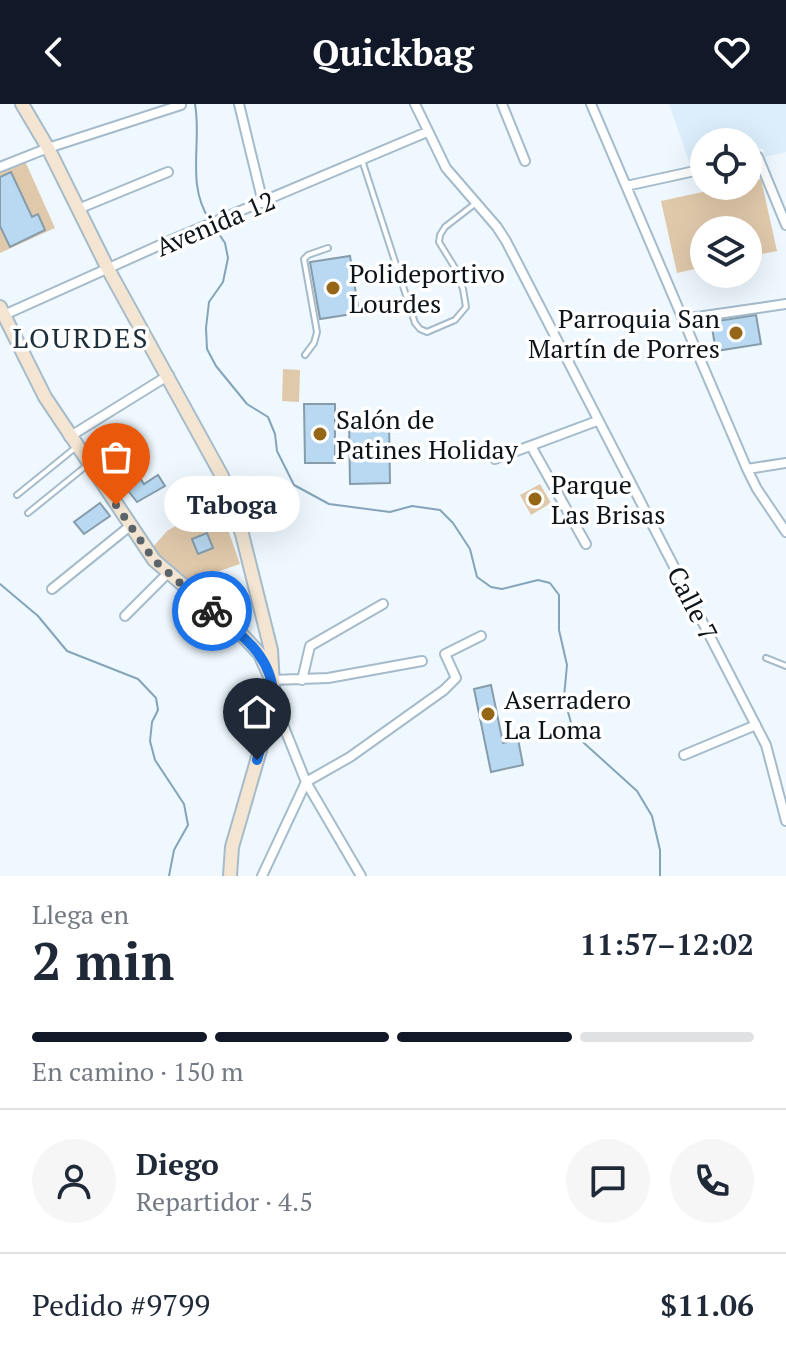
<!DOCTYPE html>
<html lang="es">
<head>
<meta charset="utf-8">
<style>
  :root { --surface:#fff; --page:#f6f6f7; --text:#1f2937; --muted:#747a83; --line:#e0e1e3; --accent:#111827 }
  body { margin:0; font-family:"PT Serif",serif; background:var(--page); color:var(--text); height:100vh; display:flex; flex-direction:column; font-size:30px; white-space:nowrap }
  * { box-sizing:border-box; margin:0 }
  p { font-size:26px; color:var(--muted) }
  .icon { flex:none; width:44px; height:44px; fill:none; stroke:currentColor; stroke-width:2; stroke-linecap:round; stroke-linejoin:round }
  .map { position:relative; height:772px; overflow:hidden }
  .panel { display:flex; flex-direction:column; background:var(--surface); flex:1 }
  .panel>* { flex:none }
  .tools { position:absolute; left:690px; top:24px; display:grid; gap:16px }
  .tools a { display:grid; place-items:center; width:72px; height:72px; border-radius:50%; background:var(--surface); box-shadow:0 8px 32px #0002; font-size:40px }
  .pin { position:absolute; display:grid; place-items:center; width:68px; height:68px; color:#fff; margin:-82px -34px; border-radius:50% 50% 50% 0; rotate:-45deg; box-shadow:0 0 8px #0007 }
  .pin .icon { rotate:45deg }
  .courier { position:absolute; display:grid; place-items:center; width:80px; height:80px; margin:-40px; border:6px solid #1a73e8; border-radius:50%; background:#fff; color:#222; box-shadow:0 2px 10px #0007 }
  .bubble { position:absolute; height:56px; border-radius:28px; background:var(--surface); box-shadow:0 8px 32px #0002; font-size:26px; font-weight:700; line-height:56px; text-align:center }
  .head em { font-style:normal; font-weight:700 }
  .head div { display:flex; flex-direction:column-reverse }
  .head { display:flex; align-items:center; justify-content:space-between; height:136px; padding:0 32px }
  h1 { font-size:52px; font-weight:700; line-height:60px }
  .bar { display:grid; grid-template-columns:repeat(4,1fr); gap:12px 8px; align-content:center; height:96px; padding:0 32px }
  .bar i { height:10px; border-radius:6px; background:var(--line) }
  .bar .active { background:var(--accent) }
  .bar p { grid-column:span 4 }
  .line { display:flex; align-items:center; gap:20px; padding:0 32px; border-top:2px solid var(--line) }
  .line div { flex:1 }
  .round { display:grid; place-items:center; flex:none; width:84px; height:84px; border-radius:42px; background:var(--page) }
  header { display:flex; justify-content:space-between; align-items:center; height:104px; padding:0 32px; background:var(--accent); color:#fff; font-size:36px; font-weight:700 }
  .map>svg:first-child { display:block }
</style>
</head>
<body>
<header><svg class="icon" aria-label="back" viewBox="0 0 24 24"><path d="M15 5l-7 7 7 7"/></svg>Quickbag<svg class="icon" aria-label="heart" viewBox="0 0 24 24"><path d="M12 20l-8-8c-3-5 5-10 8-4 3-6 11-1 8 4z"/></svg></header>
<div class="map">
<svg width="786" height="772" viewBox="0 0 786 772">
  <rect width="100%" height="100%" fill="#eef8fe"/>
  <path fill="#dceefb" d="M669,0H786V48L765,53L763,45L748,48V38H704V57L690,60Z"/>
  <path fill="#e0c9ab" d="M25,57L55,124L0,149V121L20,120L3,128L10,143L31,133L25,120L38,111L32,113L0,73V68Z
    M761,75L777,147L748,153V126H704V163L677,169L661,97L730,82H748V78Z
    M283,265L300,266L299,298L282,297Z
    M540,380L551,399L531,411L520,391Z
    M218,397L240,460L187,478L162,456L153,443L167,427Z"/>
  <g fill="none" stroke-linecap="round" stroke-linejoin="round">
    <path stroke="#84a4ba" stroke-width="2" d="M195,0C202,38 186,80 209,115
      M213,121L225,139L228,154L223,178L209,198L206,224L207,245L216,262L247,300L268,313L275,330L277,347L294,381L329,400L390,408L412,402L440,406L453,419L470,445L477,473L491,483L502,485L538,476L550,479L559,491V526L567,561L564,593L574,630L637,687L652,712L660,746V772
      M0,480L38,512L67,547L138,575L156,594L158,606L152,618L150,637L155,656L184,700L188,721L174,746L169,772"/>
  </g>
  <path fill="#b8d9f1" stroke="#869cab" stroke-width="2" d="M11,68L32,113L38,110L45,126L10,143L0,122V73Z
    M350,152L359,209L320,215L310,158Z
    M756,211L761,240L716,247L711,218Z
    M304,300H335V359H305Z
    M389,315L390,379L350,380L349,316Z
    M121,345L144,380L158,371L165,382L137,398L104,356Z
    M100,399L110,412L84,430L74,418Z
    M207,429L213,444L198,450L192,435Z
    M491,581L503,639L518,635L523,661L491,668L474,585Z"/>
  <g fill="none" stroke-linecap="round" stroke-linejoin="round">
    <defs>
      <path id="lane" d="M362,56L415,219L420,225L427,228L455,216L466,203L463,185L455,164L439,138L440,131L445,123L476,99
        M305,251L314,239L317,228L304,155L308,151L328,144
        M17,391L75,344
        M28,409L86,362
        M766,554L786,562"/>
      <path id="street" d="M239,0L263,99
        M415,0L446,64L497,123L506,137L766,641L786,717
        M502,0L525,57
        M591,0L747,365L757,385L786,428
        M748,55L758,53L786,121
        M0,63L48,44L181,1
        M626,82L704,65
        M78,105L168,68
        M4,211L169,137L427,28
        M683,215L786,200
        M69,333L169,271
        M531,342L586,440
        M495,355L597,317
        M747,365L786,359
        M52,485L130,422
        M125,512L167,470
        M272,576L328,574L422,557
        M302,576L310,542L383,500
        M274,598L306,678L361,772
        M684,651L756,621
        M306,678L350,653L444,586L456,574L445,550L481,532
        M262,772L306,678"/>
      <path id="secondary" d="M22,0L48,44L108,165L222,372L242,430L271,546L274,598L232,743L230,772
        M0,203L45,293L154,456L243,532L260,550L269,570"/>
    </defs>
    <use href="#lane" stroke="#a5bbcb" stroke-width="8"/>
    <use href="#street" stroke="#a5bbcb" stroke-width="12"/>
    <use href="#secondary" stroke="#a5bbcb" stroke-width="16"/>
    <use href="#lane" stroke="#fff" stroke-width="4"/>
    <use href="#street" stroke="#fff" stroke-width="8"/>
    <use href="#secondary" stroke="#f3e5d1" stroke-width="12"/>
  </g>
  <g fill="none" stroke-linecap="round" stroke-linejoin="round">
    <path stroke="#5b646a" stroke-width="8" stroke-dasharray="0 14.4" d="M116,401L154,456L212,507"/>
    <path stroke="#1a73e8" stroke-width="10" d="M212,507C241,530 275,554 273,596C273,615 262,637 257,656"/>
  </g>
  <g fill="#956615" stroke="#fff" stroke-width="3">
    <circle cx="333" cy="184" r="8"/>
    <circle cx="736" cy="229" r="8"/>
    <circle cx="320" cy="330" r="8"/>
    <circle cx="535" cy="395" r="8"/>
    <circle cx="488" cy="610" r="8"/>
  </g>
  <g text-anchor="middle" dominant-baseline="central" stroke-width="7" stroke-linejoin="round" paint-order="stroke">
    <g font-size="26" fill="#0c141a" stroke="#fff">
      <text transform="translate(215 119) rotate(-23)">Avenida 12</text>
      <text transform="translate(693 499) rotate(63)">Calle 7</text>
    </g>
    <g font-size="26" fill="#0c141a" stroke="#fff" text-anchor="start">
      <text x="349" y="169">Polideportivo<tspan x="349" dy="30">Lourdes</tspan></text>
      <text x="720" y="214" text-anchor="end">Parroquia San<tspan x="720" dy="30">Martín de Porres</tspan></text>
      <text x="336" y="315">Salón de<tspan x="336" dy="30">Patines Holiday</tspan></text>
      <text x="551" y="380">Parque<tspan x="551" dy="30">Las Brisas</tspan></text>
      <text x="504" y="595">Aserradero<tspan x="504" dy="30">La Loma</tspan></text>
    </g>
    <g font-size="28" letter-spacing="2" fill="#1d2f3c" stroke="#fff">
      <text x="81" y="233">LOURDES</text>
    </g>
  </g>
</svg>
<div class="tools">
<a><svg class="icon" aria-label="locate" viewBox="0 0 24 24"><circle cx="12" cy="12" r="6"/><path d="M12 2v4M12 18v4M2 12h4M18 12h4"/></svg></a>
<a><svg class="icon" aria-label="layers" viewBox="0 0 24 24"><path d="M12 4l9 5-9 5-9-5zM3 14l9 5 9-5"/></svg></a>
</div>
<div class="pin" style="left:116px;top:401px;background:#ea580c"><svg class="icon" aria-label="bag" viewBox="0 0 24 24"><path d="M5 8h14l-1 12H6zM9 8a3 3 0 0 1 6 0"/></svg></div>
<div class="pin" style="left:257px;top:656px;background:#1f2937"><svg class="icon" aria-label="home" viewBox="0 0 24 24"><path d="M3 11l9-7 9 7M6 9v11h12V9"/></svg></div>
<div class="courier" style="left:212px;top:507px"><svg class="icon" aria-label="bike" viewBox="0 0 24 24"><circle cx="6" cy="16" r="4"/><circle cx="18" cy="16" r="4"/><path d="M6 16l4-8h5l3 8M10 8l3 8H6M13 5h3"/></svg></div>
<div class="bubble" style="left:164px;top:372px;width:136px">Taboga</div>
</div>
<section class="panel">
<div class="head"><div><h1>2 min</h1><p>Llega en</p></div><em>11:57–12:02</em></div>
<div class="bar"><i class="active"></i><i class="active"></i><i class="active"></i><i></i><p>En camino · 150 m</p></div>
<div class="line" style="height:144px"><a class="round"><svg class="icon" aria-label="person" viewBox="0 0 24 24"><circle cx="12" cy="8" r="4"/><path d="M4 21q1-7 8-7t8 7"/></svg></a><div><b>Diego</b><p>Repartidor · 4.5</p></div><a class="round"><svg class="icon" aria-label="chat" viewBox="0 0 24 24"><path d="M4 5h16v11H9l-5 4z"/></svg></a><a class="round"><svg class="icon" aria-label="phone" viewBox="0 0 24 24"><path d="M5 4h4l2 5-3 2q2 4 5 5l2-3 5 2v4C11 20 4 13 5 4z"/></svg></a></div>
<div class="line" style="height:104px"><div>Pedido #9799</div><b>$11.06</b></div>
</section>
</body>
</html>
